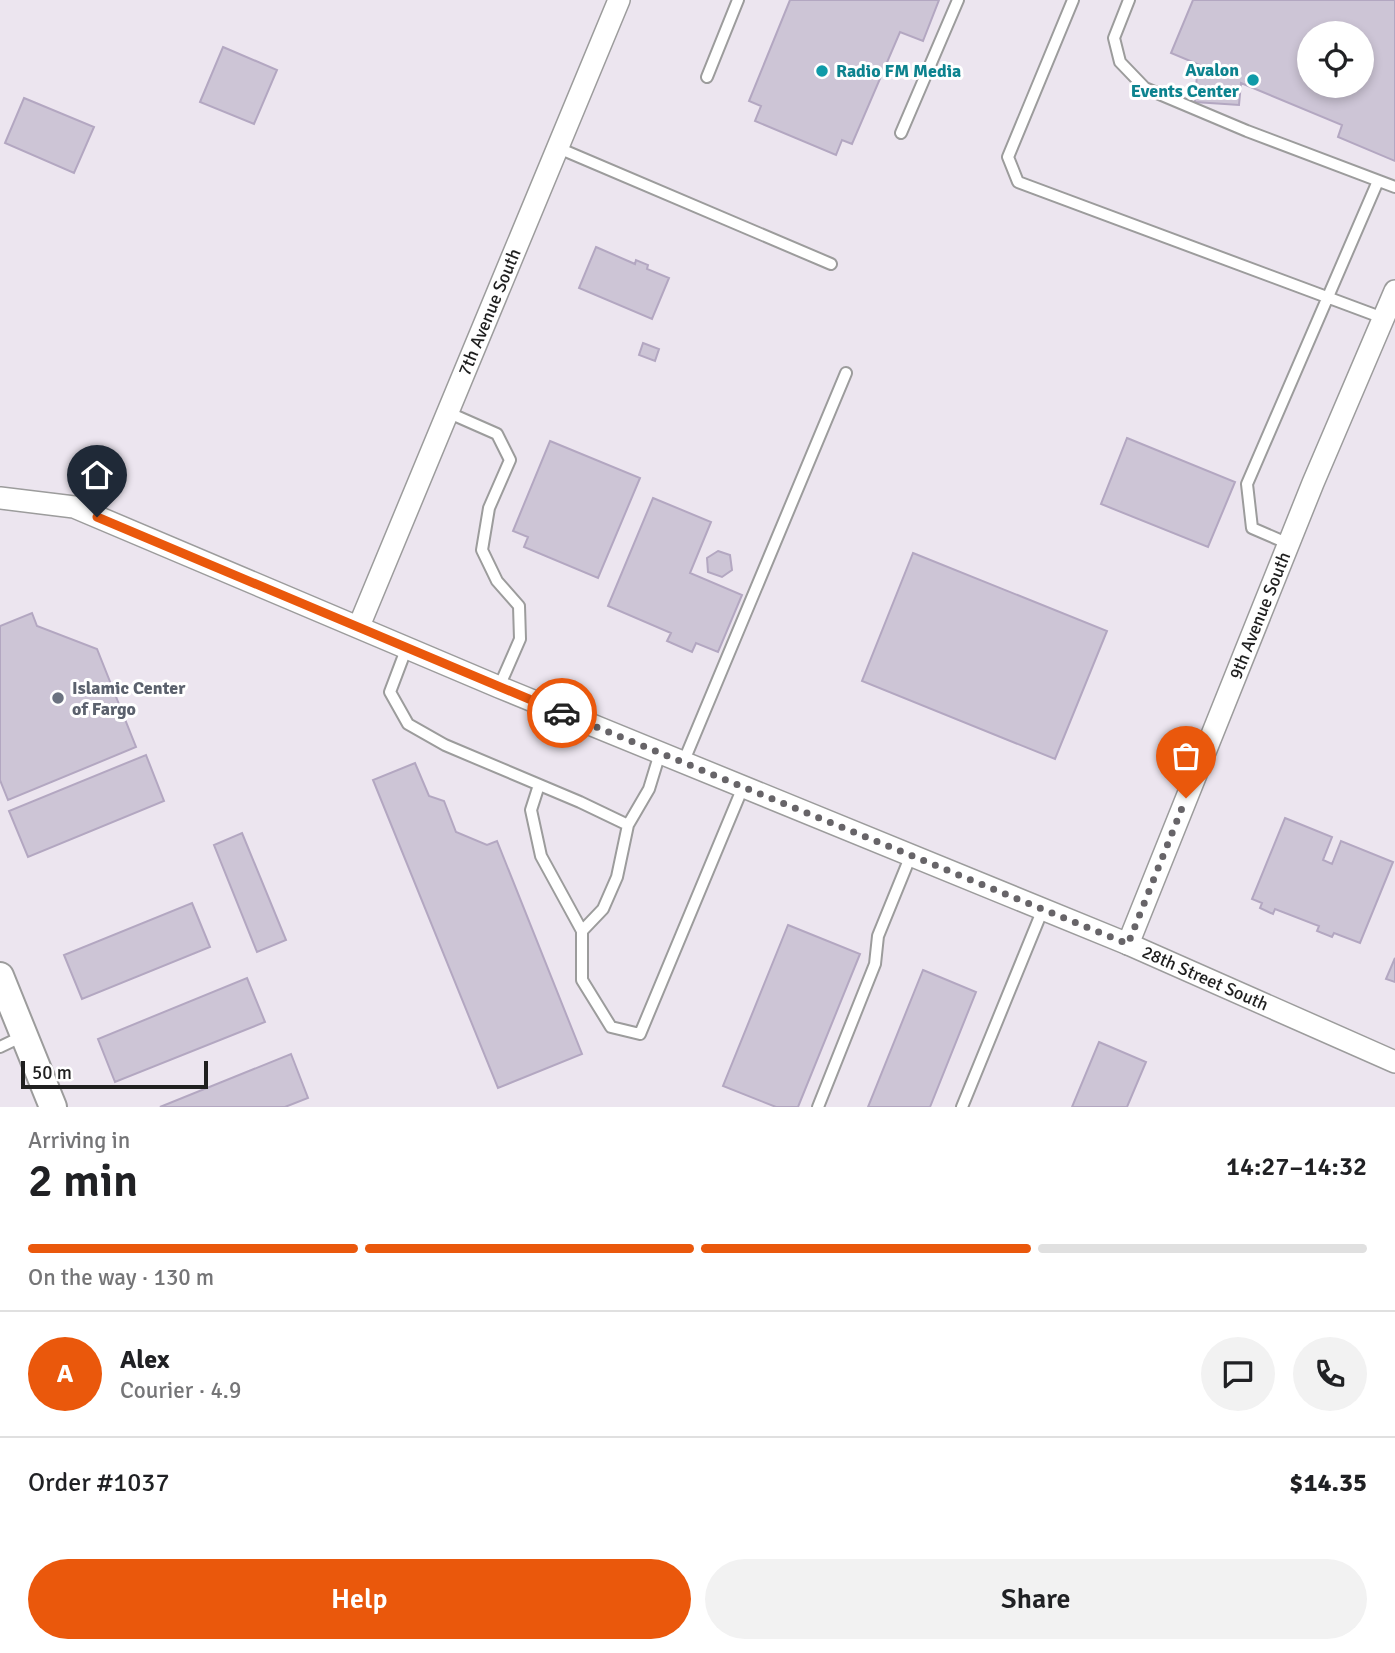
<!DOCTYPE html>
<html lang="en">
<head>
<meta charset="utf-8">
<style>
  :root { --surface:#fff; --page:#f2f2f2; --text:#202124; --muted:#757577; --line:#e0e0e0; --accent:#ea580c }
  body { margin:0; font-family:Signika,sans-serif; background:var(--page); color:var(--text); height:100vh; display:flex; flex-direction:column; font-size:26px; white-space:nowrap }
  * { box-sizing:border-box; margin:0 }
  p { font-size:23px; color:var(--muted) }
  .icon { flex:none; width:38px; height:38px; fill:none; stroke:currentColor; stroke-width:2; stroke-linecap:round; stroke-linejoin:round }
  .map { position:relative; height:1107px; overflow:hidden }
  .sheet { display:flex; flex-direction:column; background:var(--surface); flex:1 }
  .sheet>* { flex:none }
  .tools { position:absolute; left:1297px; top:21px; display:grid; gap:14px }
  .tools a { display:grid; place-items:center; width:77px; height:77px; border-radius:50%; background:var(--surface); box-shadow:0 4px 10px #0003; font-size:35px }
  .scale { position:absolute; left:21px; bottom:18px; width:187px; box-sizing:border-box; padding-left:7px; border:4px solid #1f1f1f; border-top:0; font-size:19px; line-height:24px; white-space:nowrap; color:#1f1f1f; -webkit-text-stroke:5px #fff; paint-order:stroke }
  .pin { position:absolute; display:grid; place-items:center; width:60px; height:60px; color:#fff; margin:-72px -30px; border-radius:50% 50% 50% 0; rotate:-45deg; box-shadow:0 0 7px #0007 }
  .pin .icon { rotate:45deg }
  .courier { position:absolute; display:grid; place-items:center; width:70px; height:70px; margin:-35px; border:5px solid #ea580c; border-radius:50%; background:#fff; color:#222; box-shadow:0 2px 9px #0007 }
  .head em { font-style:normal; font-weight:600 }
  .head div { display:flex; flex-direction:column-reverse }
  .head { display:flex; align-items:center; justify-content:space-between; height:119px; padding:0 28px }
  h1 { font-size:46px; font-weight:600; line-height:52px }
  .bar { display:grid; grid-template-columns:repeat(4,1fr); gap:10px 7px; align-content:center; height:84px; padding:0 28px }
  .bar i { height:9px; border-radius:5px; background:var(--line) }
  .bar .on { background:var(--accent) }
  .bar p { grid-column:span 4 }
  .line { display:flex; align-items:center; gap:18px; padding:0 28px; border-top:2px solid var(--line) }
  .line div { flex:1 }
  .round { display:grid; place-items:center; flex:none; width:74px; height:74px; border-radius:37px; background:var(--page) }
  .primary-button { display:flex; gap:14px; margin-top:auto; padding:14px 28px }
  .primary-button a { flex:1; height:80px; border-radius:42px; background:var(--accent); color:#fff; font-size:28px; font-weight:600; line-height:80px; text-align:center }
  .primary-button a+a { background:var(--page); color:var(--text) }
  .map>svg:first-child { display:block }
</style>
</head>
<body>
<div class="map">
<svg width="1395" height="1107" viewBox="0 0 1395 1107">
  <rect width="100%" height="100%" fill="#ece5ef"/>
  <path fill="#cdc5d6" stroke="#b3a7c1" stroke-width="2" fill-rule="evenodd" d="M790,0H939L923,41L900,32L852,144L842,140L836,155L755,121L761,106L749,101Z
    M1193,0H1395V161L1338,137L1342,125L1241,83L1239,105L1195,102L1197,74L1226,76L1171,53ZM1309,33H1362V86H1309Z
    M223,47L277,70L254,124L200,102Z
    M24,98L94,127L74,173L5,143Z
    M596,247L635,264L636,260L648,265L647,269L669,278L652,319L579,288Z
    M643,343L659,349L655,361L639,355Z
    M1127,438L1235,482L1208,547L1101,504Z
    M550,441L640,478L598,578L524,547L528,537L513,531Z
    M653,498L711,522L690,573L742,595L718,652L696,643L692,652L667,641L671,633L608,606Z
    M718,551L730,555L732,570L722,577L708,572L707,558Z
    M913,553L1107,631L1055,759L862,681Z
    M32,613L37,626L97,649L136,747L8,800L0,780V626Z
    M146,755L164,801L28,857L9,811Z
    M415,763L429,796L444,801L456,832L487,845L497,841L582,1054L498,1088L373,780Z
    M1285,818L1332,837L1323,860L1332,864L1341,841L1393,862L1360,943L1334,933L1332,937L1317,931L1319,926L1275,909L1273,914L1260,908L1262,903L1252,899Z
    M242,833L286,940L257,952L214,845Z
    M192,903L210,947L82,999L64,955Z
    M788,925L860,954L798,1107H776L723,1086Z
    M1395,958V982L1386,979Z
    M923,970L976,992L930,1107H868Z
    M247,978L265,1022L115,1082L98,1039Z
    M1099,1042L1146,1062L1127,1107H1072Z
    M291,1054L308,1098L285,1107H160Z"/>
  <g fill="none" stroke-linecap="round" stroke-linejoin="round">
    <defs>
      <path id="service" d="M1073,0L1008,157L1018,182L1383,318
        M1129,0L1114,38L1120,62L1145,88L1247,131L1395,187
        M707,77L738,0
        M901,133L958,0
        M556,147L831,264
        M447,412L497,434L510,460L489,508L482,550L497,581L519,606L520,639L499,687
        M1289,544L1252,528L1247,484L1378,181
        M407,647L390,692L408,724L445,745L580,802L628,825L649,789L660,753
        M683,763L846,373
        M539,785L531,810L541,856L582,931V980L611,1027L640,1034L743,787
        M582,931L603,909L617,877L628,825
        M0,1047L23,1036
        M818,1107L875,964L878,936L911,855
        M962,1107L1043,909"/>
      <g id="minor">
        <path id="s1" d="M0,498L74,507L499,687L1128,944L1395,1062"/>
        <path id="s2" d="M359,626L619,0"/>
        <path id="s3" d="M1128,944L1313,483L1395,291"/>
      </g>
      <path id="tertiary" d="M0,976L53,1107"/>
    </defs>
    <use href="#service" stroke="#9c9c9c" stroke-width="14"/>
    <use href="#minor" stroke="#9c9c9c" stroke-width="24"/>
    <use href="#tertiary" stroke="#9c9c9c" stroke-width="30"/>
    <use href="#service" stroke="#fff" stroke-width="10"/>
    <use href="#minor" stroke="#fff" stroke-width="21"/>
    <use href="#tertiary" stroke="#fff" stroke-width="26"/>
  </g>
  <g fill="none" stroke-linecap="round" stroke-linejoin="round">
    <path stroke="#676468" stroke-width="7" stroke-dasharray="0 12.6" d="M562,713L1128,944L1186,798"/>
    <path stroke="#ea580c" stroke-width="9" d="M97,517L562,713"/>
  </g>
  <g fill="#0f9aa8" stroke="#fff" stroke-width="2.5">
    <circle cx="822" cy="71" r="7"/>
    <circle cx="1253" cy="80" r="7"/>
  </g>
  <circle fill="#6b7280" stroke="#fff" stroke-width="2.5" cx="58" cy="698" r="7"/>
  <g text-anchor="middle" dominant-baseline="central" stroke-width="6" stroke-linejoin="round" paint-order="stroke">
    <g font-size="18" font-weight="bold" fill="#0d838f" stroke="#fff" text-anchor="end">
      <text x="1239" y="70">Avalon<tspan x="1239" dy="21">Events Center</tspan></text>
      <text x="836" y="71" text-anchor="start">Radio FM Media</text>
    </g>
    <g font-size="18" fill="#1f1f1f" stroke="#fff">
      <text stroke="none"><textPath href="#s2" startOffset="340">7th Avenue South</textPath></text>
      <text stroke="none"><textPath href="#s3" startOffset="354">9th Avenue South</textPath></text>
      <text stroke="none"><textPath href="#s1" startOffset="1300">28th Street South</textPath></text>
    </g>
    <g font-size="18" font-weight="bold" fill="#5b616d" stroke="#fff" text-anchor="start">
      <text x="72" y="688">Islamic Center<tspan x="72" dy="21">of Fargo</tspan></text>
    </g>
  </g>
</svg>
<div class="tools">
<a><svg class="icon" aria-label="locate" viewBox="0 0 24 24"><circle cx="12" cy="12" r="6"/><path d="M12 2v4M12 18v4M2 12h4M18 12h4"/></svg></a>
</div>
<div class="scale">50 m</div>
<div class="pin" style="left:1186px;top:798px;background:#ea580c"><svg class="icon" aria-label="bag" viewBox="0 0 24 24"><path d="M5 8h14l-1 12H6zM9 8a3 3 0 0 1 6 0"/></svg></div>
<div class="pin" style="left:97px;top:517px;background:#1f2937"><svg class="icon" aria-label="home" viewBox="0 0 24 24"><path d="M3 11l9-7 9 7M6 9v11h12V9"/></svg></div>
<div class="courier" style="left:562px;top:713px"><svg class="icon" aria-label="car" viewBox="0 0 24 24"><path d="M5 17H2v-5l4-1 3-4h7l3 4 3 1v5h-3M9 17h6M6 11h13"/><circle cx="7" cy="17" r="2"/><circle cx="17" cy="17" r="2"/></svg></div>
</div>
<section class="sheet">
<div class="head"><div><h1>2 min</h1><p>Arriving in</p></div><em>14:27–14:32</em></div>
<div class="bar"><i class="on"></i><i class="on"></i><i class="on"></i><i></i><p>On the way · 130 m</p></div>
<div class="line" style="height:126px"><b class="round" style="background:var(--accent);color:#fff">A</b><div><b>Alex</b><p>Courier · 4.9</p></div><a class="round"><svg class="icon" aria-label="chat" viewBox="0 0 24 24"><path d="M4 5h16v11H9l-5 4z"/></svg></a><a class="round"><svg class="icon" aria-label="phone" viewBox="0 0 24 24"><path d="M5 4h4l2 5-3 2q2 4 5 5l2-3 5 2v4C11 20 4 13 5 4z"/></svg></a></div>
<div class="line" style="height:91px"><div>Order #1037</div><b>$14.35</b></div>
<div class="primary-button"><a>Help</a><a>Share</a></div>
</section>
</body>
</html>
